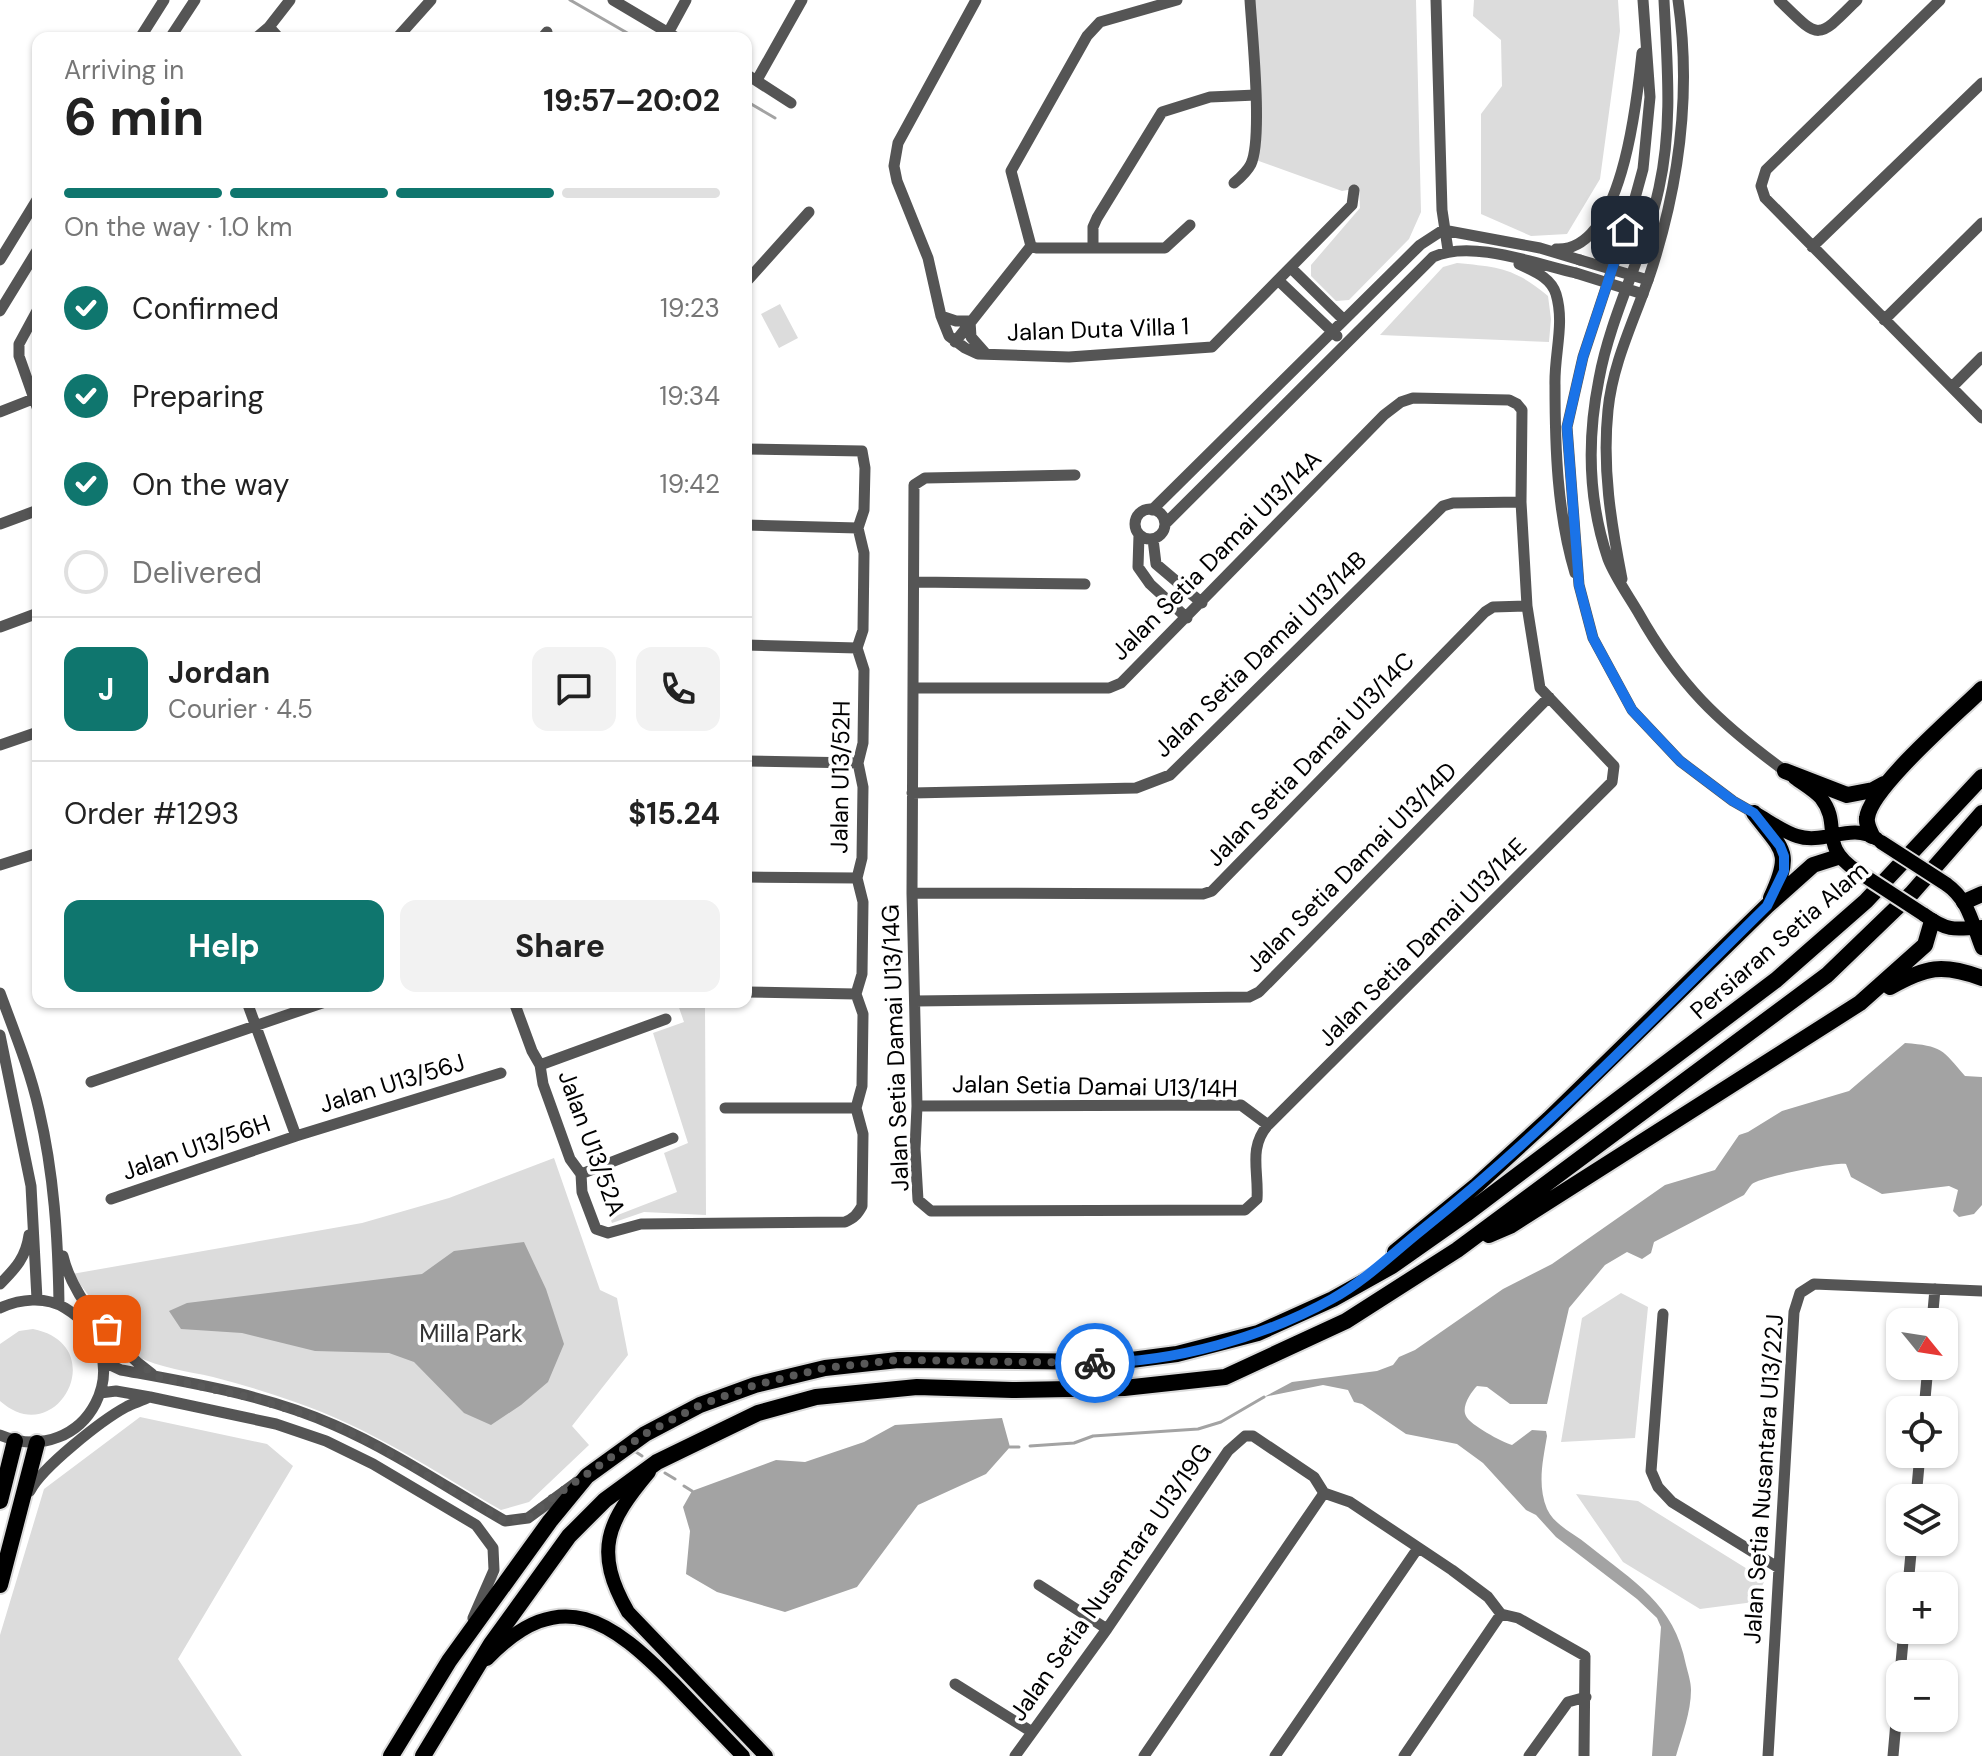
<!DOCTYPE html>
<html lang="en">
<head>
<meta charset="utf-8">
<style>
  :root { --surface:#fff; --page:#f2f2f2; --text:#222; --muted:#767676; --line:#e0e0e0; --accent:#0f766e }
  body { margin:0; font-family:"DM Sans",sans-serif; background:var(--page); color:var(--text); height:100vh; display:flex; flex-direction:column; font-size:30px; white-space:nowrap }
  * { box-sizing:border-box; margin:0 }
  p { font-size:26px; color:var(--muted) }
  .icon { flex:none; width:44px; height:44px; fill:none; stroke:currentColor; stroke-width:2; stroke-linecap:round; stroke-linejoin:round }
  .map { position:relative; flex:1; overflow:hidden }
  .panel { position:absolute; left:32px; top:32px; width:720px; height:976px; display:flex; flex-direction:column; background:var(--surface); border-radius:16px; box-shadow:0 2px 6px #0004 }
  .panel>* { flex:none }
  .needle { width:52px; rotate:120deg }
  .buttons { position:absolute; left:1886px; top:1308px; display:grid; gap:16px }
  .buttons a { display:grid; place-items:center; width:72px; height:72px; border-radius:16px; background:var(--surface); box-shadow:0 2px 6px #0004; font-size:40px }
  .pin { position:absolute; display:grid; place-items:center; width:68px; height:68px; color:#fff; margin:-34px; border-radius:16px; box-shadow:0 4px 12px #0006 }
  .courier { position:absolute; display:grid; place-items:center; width:80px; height:80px; margin:-40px; border:6px solid #1a73e8; border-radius:50%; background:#fff; color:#222; box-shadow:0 2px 10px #0007 }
  .head em { font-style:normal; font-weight:700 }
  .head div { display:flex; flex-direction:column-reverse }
  .head { display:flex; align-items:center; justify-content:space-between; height:136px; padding:0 32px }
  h1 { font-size:52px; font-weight:700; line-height:60px }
  .bar { display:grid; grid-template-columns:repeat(4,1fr); gap:12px 8px; align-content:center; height:96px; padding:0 32px }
  .bar i { height:10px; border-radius:6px; background:var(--line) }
  .bar .selected { background:var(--accent) }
  .bar p { grid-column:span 4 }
  .line { display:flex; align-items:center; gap:20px; padding:0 32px; border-top:2px solid var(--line) }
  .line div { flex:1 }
  .round { display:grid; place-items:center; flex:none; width:84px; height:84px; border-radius:16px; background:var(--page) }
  ol { padding:0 32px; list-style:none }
  li { display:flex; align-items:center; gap:24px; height:88px }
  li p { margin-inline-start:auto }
  li .icon { padding:8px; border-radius:50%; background:var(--accent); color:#fff; stroke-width:4 }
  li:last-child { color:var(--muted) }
  li i { width:44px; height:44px; border:4px solid var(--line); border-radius:50% }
  .action { display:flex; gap:16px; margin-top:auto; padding:16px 32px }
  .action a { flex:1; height:92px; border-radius:16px; background:var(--accent); color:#fff; font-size:32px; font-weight:700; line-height:92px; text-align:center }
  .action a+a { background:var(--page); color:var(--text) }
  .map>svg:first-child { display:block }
</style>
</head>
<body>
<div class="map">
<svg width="1982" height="1756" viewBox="0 0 1982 1756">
  <rect width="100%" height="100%" fill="#fff"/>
  <path fill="#dcdcdc" d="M1255,0H1416L1421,212L1409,239L1349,300L1336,301L1311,276V265L1360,208L1359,188L1342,191L1256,160Z
    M1474,0H1618L1620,31L1600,179L1567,234L1531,236L1481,214V114L1502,86L1501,40L1473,16Z
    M1457,263C1498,267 1515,268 1548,296L1551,319L1549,342L1380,335L1443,267Z
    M780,304L798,338L779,348L761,314Z
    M677,1002H705L706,1215L644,1212L612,1223L610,1218L677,1192L664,1153L688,1143L653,1033L684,1022Z
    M554,1158L600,1290L617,1298L628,1355L572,1426L589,1445L529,1502L501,1510C434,1471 369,1427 295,1402C268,1392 240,1384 213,1377C187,1371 160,1368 136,1356L72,1274L362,1223L449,1198Z
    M1621,1293L1648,1307L1635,1438L1561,1442L1582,1318Z
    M33,1329C113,1345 57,1452 0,1401V1344L19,1331Z
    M140,1417L267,1444L293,1466L178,1659L242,1756H0V1635L44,1489Z
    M1576,1494L1638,1501L1765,1580L1754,1602L1700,1609L1623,1562Z"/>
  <path fill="#a3a3a3" d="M1905,1043C1942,1046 1942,1049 1965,1076L1982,1077V1205L1974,1214L1959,1217L1953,1211L1958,1190L1949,1186L1882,1194L1851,1177L1846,1164C1836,1162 1761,1177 1752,1184C1749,1187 1747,1191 1744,1195L1654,1242L1651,1253L1642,1259L1627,1252L1605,1265L1569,1308L1547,1404H1510L1487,1387L1477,1386C1471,1392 1461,1407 1466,1416C1470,1425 1502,1442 1512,1445L1532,1430L1546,1431L1547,1436C1543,1460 1537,1485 1547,1509C1555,1526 1574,1533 1588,1545C1634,1582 1674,1603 1686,1665C1688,1673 1691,1682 1691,1690C1691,1712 1682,1735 1676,1756H1652L1661,1627L1657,1618L1637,1599L1556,1537L1536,1515L1526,1510L1483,1463L1457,1444L1406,1434L1362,1404L1354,1402L1348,1390L1323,1385L1264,1397L1292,1382L1377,1371L1393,1365L1399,1357L1415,1350L1503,1289L1552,1264L1665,1185L1715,1170L1739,1135L1748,1132L1782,1111L1849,1091Z
    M524,1242L546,1289L564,1344L548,1382L521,1405L491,1425L464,1413L414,1362L389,1353L315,1351L242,1333L181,1329L169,1311L187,1303L422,1274L454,1251Z
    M1002,1418L1010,1447L986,1474L918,1505L857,1587L785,1612L717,1592L686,1574L690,1531L683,1507L692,1491L776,1460L805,1462L864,1442L895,1425Z"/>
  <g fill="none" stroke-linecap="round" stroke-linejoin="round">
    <path stroke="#a3a3a3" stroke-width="3" d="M570,0L636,38
      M746,101L775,118
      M1030,1446L1074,1443L1093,1436L1198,1429L1221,1422L1264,1397
      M1010,1447H1019
      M633,1450L642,1456
      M665,1473L675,1479
      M684,1486L692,1491"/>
    <defs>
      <path id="major" d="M1795,778C1803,784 1814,790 1821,798C1843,826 1817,845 1857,871
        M1758,815C1770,822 1784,832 1797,836C1824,845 1851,822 1877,839
        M1946,884C1969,900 1972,923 1982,948
        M1923,914C1947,931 1953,930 1982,927
        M649,1472C607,1522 593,1551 628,1612L766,1756
        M487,1659C561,1582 612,1621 674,1684C697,1708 720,1732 743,1756"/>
      <path id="highway" d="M1785,771L1847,795L1873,790L1884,784
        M1754,813C1783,851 1793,851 1771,898
        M1872,836C1870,831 1866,824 1867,818C1870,788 1958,713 1982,689
        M1964,902L1982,894
        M1890,987C1926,967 1942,963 1982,978
        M1489,1235L1510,1226L1860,1003L1925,945L1932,921
        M1395,1252L1477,1185L1549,1119L1767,906L1813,865L1838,857
        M0,1501L15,1441
        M0,1585L37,1443
        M391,1756L449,1661L550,1521L587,1476L645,1434L700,1405L755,1385L825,1368L898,1360L1116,1362L1177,1354L1258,1333L1333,1299L1392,1266L1466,1214L1776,980L1866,901L1982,777
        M423,1756L491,1644L569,1536L605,1500L657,1462L758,1413L816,1397L917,1387L1012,1390L1124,1388L1225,1377L1346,1321L1457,1250L1827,975L1912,893L1982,813"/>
    </defs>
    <use href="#major" stroke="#dbdbdb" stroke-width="18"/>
    <use href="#highway" stroke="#dbdbdb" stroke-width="20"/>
    <path stroke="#555" stroke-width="11" d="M613,0L677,38
      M976,0L898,143L894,166L897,181L928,258L941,316L949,336L965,348L978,354L1069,357L1212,347L1352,205L1354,190
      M1436,0L1442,210L1448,250
      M1643,0L1650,97L1643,169L1632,209L1583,357L1567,427L1579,585L1593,638L1632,710L1680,761L1733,801L1754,813
      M1664,0C1667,63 1673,125 1659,188C1645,253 1611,313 1599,379C1587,439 1588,500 1608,559C1615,577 1628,595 1638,612C1679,685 1718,722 1785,771
      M1779,0C1820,40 1816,41 1857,0
      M1940,0L1766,170L1761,186L1765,198L1982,418
      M269,27L279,38
      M668,33L686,0
      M140,38L164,0
      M170,38L195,0
      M256,38L269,27L290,0
      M397,38L431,0
      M542,38L547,32
      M746,74L791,103
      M757,80L802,0
      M1234,183C1240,178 1247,172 1251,164C1263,138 1252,33 1250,0
      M1031,246L1011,171L1087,36L1100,22L1177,0
      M1031,246L1036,248H1165L1190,225
      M1812,247L1982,83
      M1093,248V227L1097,218L1162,112L1210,97L1256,95
      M1556,249C1622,253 1637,101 1642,53
      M0,260L38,198
      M1519,264C1533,271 1551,277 1556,294C1565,324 1554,354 1555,385C1555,447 1557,513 1575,573
      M1291,268L1344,320
      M1279,281L1337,336
      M746,282L809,212
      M38,309L19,344V356L38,410
      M0,311L38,249
      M941,316L956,321H970L971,337L986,354
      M1884,320L1982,223
      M955,342L1031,246
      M1952,387L1982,357
      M0,412L38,397
      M1135 524a15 15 0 1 1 30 0a15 15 0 1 1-30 0Z
      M1152,510L1420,245L1443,230L1540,248L1580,260
      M0,524L38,510
      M1165,524L1433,257C1471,239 1536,264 1576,273
      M746,525L858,528
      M1139,535L1138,567L1150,584L1187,618
      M1153,539L1156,564L1202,603
      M1622,579C1611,523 1602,468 1608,410C1613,359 1638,313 1653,265C1680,179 1691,89 1678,0
      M915,582L1085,584
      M0,627L38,613
      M746,645L857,648
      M914,688H1109L1121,683L1384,415L1401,402L1413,398L1509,400L1517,404L1522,410L1521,502L1527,606L1540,688L1614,766L1612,782L1268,1125C1248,1148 1259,1171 1257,1199L1245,1210L931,1211L918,1200L915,1149L917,1106L912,893L914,485L925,478L1075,475
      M0,745L38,732
      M746,761L858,763
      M912,793L1136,788L1170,775L1443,506L1453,503L1521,502
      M0,865L38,853
      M746,877L857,878
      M912,893L1203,894L1212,891L1485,612L1493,607L1527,606
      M746,992L856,994
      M0,993C14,1031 30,1070 39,1110C54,1174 58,1238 59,1304
      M915,1001L1249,997L1259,992L1549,697
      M247,1002L296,1136
      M514,1002L532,1051L540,1065L543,1084L570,1159L581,1174L582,1192L596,1229L608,1233L641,1224L845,1222C854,1218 857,1215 862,1206L863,1134L856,1108L862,1086L863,1014L856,994L862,974L863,902L857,878L862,858L863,787L858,763L863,743L864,670L857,648L863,630L864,553L858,528L864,510L865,468L862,451L746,449
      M0,1035L31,1186L37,1299
      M540,1065L666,1019
      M91,1082L325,1002
      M917,1106L1241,1105L1268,1125
      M725,1108H856
      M581,1174L673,1138
      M111,1199L296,1136L501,1073
      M63,1256C73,1299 117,1348 152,1374
      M0,1284C16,1268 26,1257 29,1235
      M0,1308C20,1299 45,1296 65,1308C146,1357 87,1471 0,1435
      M1663,1314L1651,1471L1658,1487L1672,1502L1779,1568
      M1932,1322L1935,1289
      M104,1362L121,1370C192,1383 267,1395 334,1425C394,1451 449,1489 505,1521L528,1518L577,1482
      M100,1393L116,1391L150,1397L276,1424L326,1441L373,1464L476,1525L493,1548L494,1570L473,1618
      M1924,1410L1928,1366
      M30,1491C41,1468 102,1420 126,1407C133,1403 142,1401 149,1397
      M1916,1498L1920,1454
      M1039,1585L1107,1629
      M1908,1586L1912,1542
      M1900,1674L1904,1630
      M955,1684L1032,1732
      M1015,1756L1107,1629L1228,1451L1245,1436H1253L1314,1477L1324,1493L1350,1502L1452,1570L1488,1597L1501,1614L1518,1618L1585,1656L1584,1756
      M1144,1756L1324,1493
      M1275,1756L1418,1548
      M1404,1756L1501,1614
      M1529,1756L1568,1702L1586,1697
      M1768,1756L1794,1312L1800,1293L1814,1284L1982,1291
      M1893,1756L1900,1677"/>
    <use href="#major" stroke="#000" stroke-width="14"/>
    <use href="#highway" stroke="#000" stroke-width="16"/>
    <defs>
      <path id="major-bridge" d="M1881,842L1946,884
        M1857,871L1923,914"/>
    </defs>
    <use href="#major-bridge" stroke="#dbdbdb" stroke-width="18" stroke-linecap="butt"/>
    <path stroke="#555" stroke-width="11" d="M1580,260L1648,280
      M1576,273L1643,294"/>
    <use href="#major-bridge" stroke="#000" stroke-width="14"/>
  </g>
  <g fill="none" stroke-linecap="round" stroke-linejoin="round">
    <path stroke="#595959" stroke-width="8" stroke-dasharray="0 14.4" d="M107,1329L121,1348L155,1376L257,1399L334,1424L382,1449L505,1521L528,1518L552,1498L645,1434L700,1405L755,1385L825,1368L898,1360L1095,1363"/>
    <path stroke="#1a73e8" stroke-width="10" d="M1095,1363C1175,1362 1262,1338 1332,1299C1365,1281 1394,1252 1423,1229C1546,1131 1655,1016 1767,906L1784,871V856L1780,846L1754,813L1733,801L1680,761L1632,710L1593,638L1579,585L1567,427L1583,357L1625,230"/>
  </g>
  <g text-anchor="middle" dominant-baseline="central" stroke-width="7" stroke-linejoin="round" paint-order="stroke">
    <g font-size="24" fill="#000" stroke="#fff">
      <text transform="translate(1098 329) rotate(-2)">Jalan Duta Villa 1</text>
      <text transform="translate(1216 555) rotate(-45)">Jalan Setia Damai U13/14A</text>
      <text transform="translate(1260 654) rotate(-44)">Jalan Setia Damai U13/14B</text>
      <text transform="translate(1310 759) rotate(-46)">Jalan Setia Damai U13/14C</text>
      <text transform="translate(840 777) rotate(-89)">Jalan U13/52H</text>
      <text transform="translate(1351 867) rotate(-45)">Jalan Setia Damai U13/14D</text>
      <text transform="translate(1779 940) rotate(-41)">Persiaran Setia Alam</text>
      <text transform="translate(1422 942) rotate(-45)">Jalan Setia Damai U13/14E</text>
      <text transform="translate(895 1048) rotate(-92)">Jalan Setia Damai U13/14G</text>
      <text transform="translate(392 1083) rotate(-17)">Jalan U13/56J</text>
      <text transform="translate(1095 1086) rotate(1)">Jalan Setia Damai U13/14H</text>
      <text transform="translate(592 1143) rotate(70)">Jalan U13/52A</text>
      <text transform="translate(196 1147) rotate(-19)">Jalan U13/56H</text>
      <text transform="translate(1763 1479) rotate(-86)">Jalan Setia Nusantara U13/22J</text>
      <text transform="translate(1110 1582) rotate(-55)">Jalan Setia Nusantara U13/19G</text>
    </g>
    <g font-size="24" fill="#333" stroke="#fff">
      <text x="471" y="1333">Milla Park</text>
    </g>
  </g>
</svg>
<div class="buttons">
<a><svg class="needle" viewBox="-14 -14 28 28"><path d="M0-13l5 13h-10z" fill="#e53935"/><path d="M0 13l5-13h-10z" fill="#767676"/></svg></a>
<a><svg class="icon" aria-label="locate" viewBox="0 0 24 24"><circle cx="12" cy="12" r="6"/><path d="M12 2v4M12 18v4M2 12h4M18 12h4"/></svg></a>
<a><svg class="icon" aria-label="layers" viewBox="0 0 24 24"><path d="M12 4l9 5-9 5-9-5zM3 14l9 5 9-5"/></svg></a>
<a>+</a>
<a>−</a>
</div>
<div class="pin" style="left:107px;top:1329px;background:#ea580c"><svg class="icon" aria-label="bag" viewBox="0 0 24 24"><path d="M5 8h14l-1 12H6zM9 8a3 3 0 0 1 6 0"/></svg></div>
<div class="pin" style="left:1625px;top:230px;background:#1f2937"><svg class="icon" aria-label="home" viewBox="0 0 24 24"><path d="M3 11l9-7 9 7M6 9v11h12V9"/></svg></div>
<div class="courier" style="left:1095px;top:1363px"><svg class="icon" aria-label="bike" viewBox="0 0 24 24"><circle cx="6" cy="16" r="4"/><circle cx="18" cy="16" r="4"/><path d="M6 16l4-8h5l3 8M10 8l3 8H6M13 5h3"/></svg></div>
<section class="panel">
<div class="head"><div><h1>6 min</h1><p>Arriving in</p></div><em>19:57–20:02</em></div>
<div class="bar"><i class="selected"></i><i class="selected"></i><i class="selected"></i><i></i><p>On the way · 1.0 km</p></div>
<ol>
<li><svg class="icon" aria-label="check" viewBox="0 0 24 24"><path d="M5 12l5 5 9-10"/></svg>Confirmed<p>19:23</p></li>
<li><svg class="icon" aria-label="check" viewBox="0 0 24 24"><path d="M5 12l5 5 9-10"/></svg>Preparing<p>19:34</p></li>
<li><svg class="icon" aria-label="check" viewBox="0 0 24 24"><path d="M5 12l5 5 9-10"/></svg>On the way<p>19:42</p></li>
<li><i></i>Delivered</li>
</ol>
<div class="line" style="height:144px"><b class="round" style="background:var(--accent);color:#fff">J</b><div><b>Jordan</b><p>Courier · 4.5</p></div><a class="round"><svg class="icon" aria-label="chat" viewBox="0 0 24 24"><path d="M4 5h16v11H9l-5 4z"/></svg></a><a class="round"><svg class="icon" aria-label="phone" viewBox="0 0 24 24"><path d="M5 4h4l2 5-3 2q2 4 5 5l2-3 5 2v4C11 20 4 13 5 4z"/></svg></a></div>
<div class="line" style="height:104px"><div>Order #1293</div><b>$15.24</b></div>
<div class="action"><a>Help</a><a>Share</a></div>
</section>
</div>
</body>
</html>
